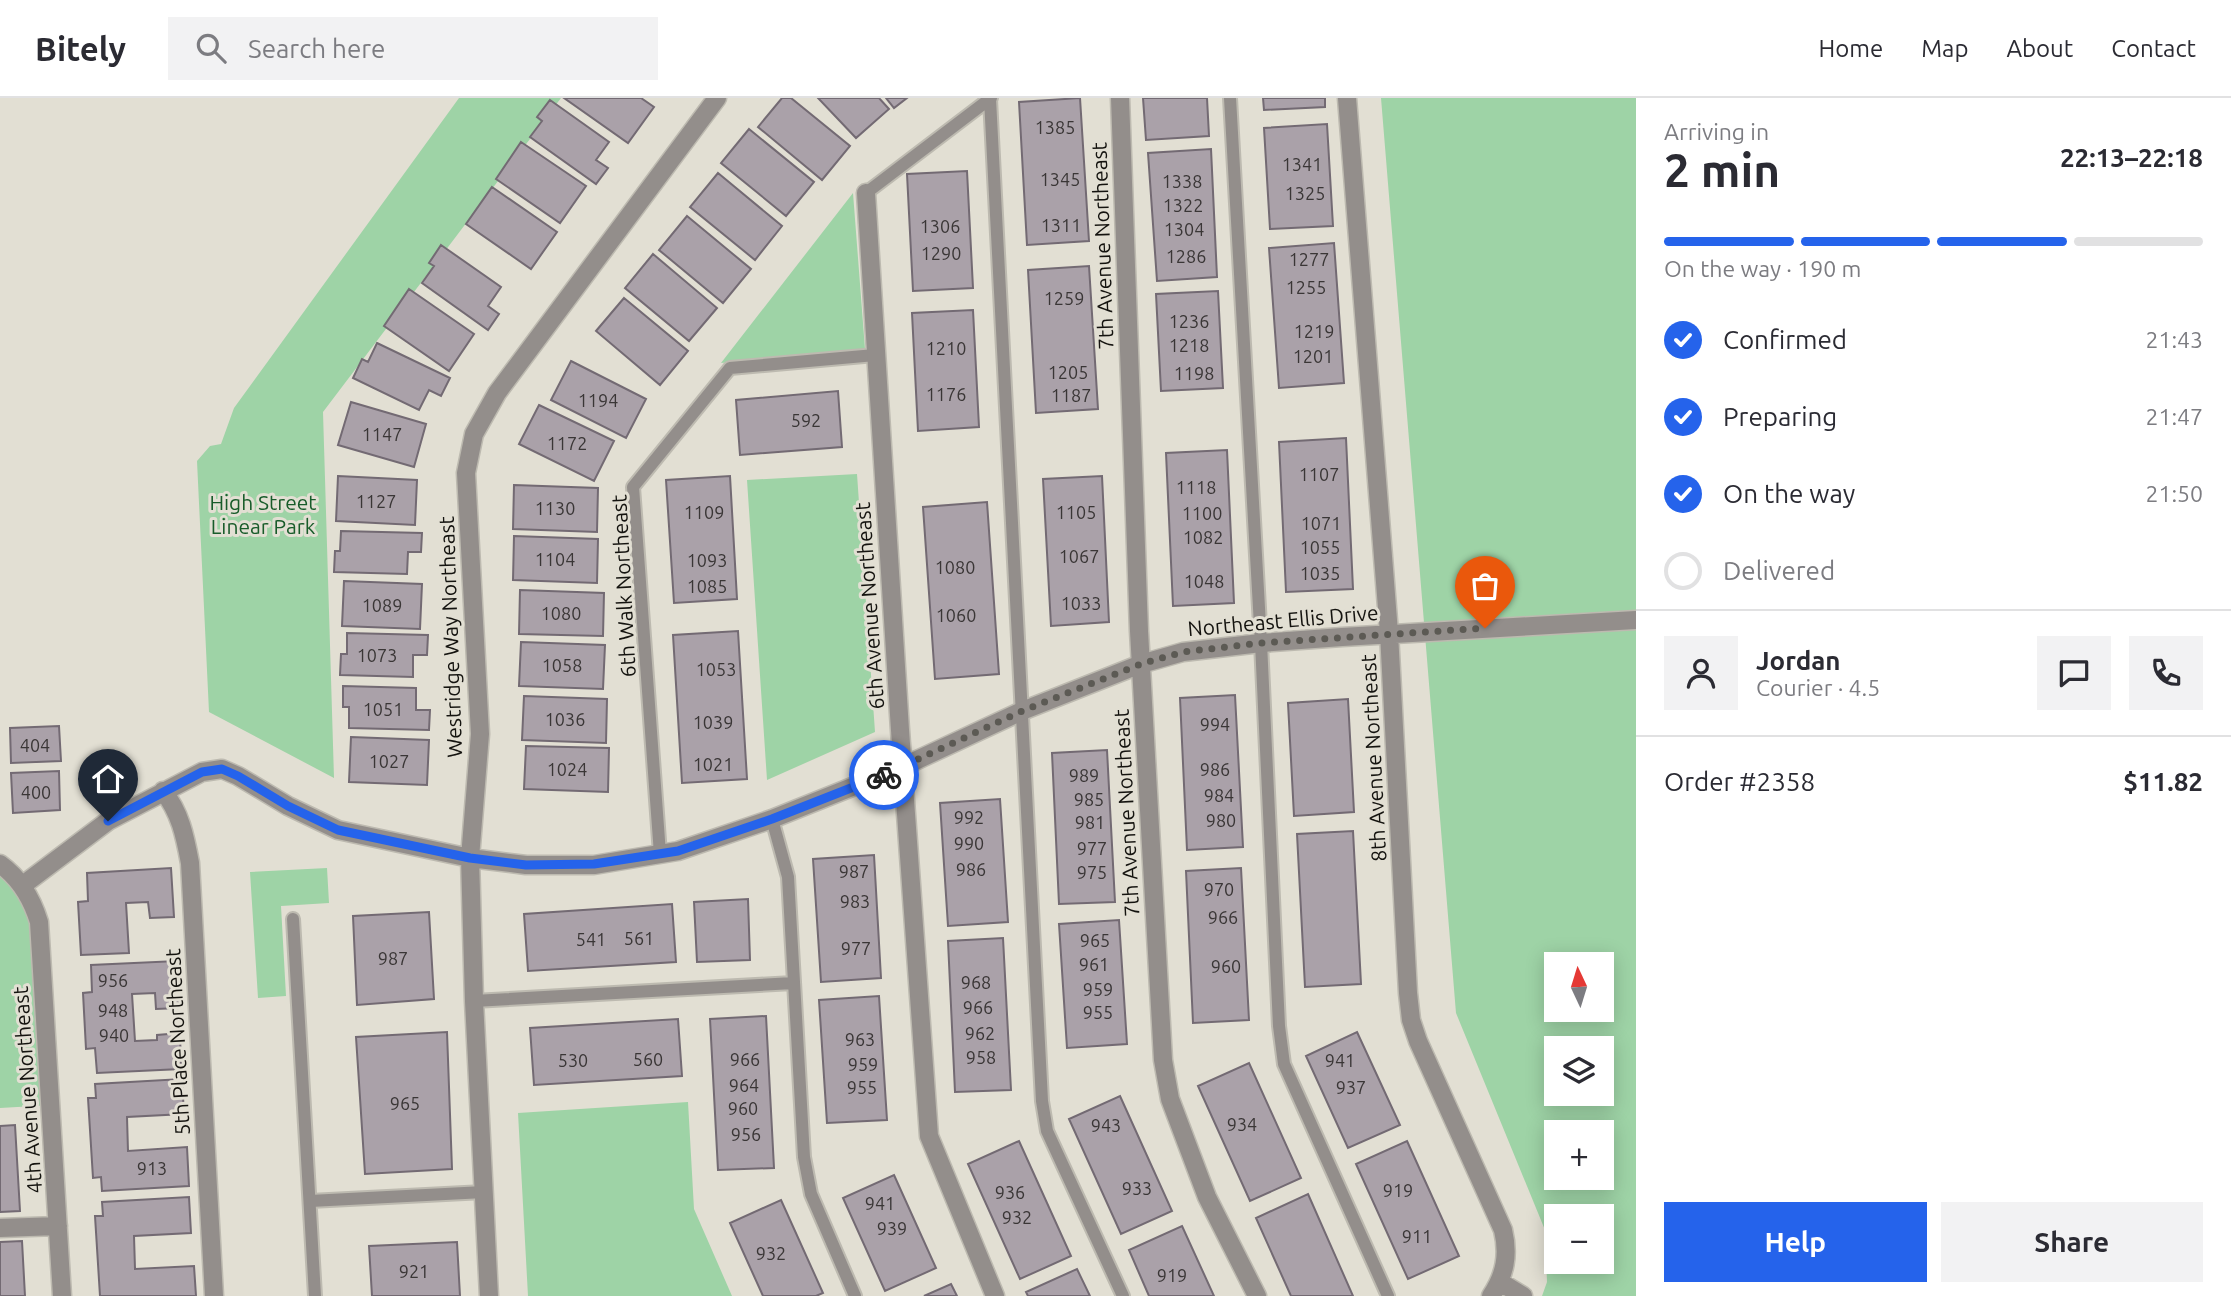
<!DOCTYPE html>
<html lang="en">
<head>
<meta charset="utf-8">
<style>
  :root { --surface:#fff; --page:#f2f2f3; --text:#2b2b33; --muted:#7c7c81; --line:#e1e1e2; --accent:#2563eb }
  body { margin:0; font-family:Ubuntu,sans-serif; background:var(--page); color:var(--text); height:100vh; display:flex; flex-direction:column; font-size:26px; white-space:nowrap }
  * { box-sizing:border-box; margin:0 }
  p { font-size:23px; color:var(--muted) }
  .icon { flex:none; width:38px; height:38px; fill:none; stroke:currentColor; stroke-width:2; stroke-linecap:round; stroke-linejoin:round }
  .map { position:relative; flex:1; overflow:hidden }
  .details { display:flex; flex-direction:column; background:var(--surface); width:595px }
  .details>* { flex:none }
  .needle { width:46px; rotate:356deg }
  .controls { position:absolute; left:1544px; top:854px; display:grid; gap:14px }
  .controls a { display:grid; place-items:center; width:70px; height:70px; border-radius:0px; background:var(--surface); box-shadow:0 4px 18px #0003; font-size:35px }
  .pin { position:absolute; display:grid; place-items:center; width:60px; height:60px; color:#fff; margin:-72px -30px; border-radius:50% 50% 50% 0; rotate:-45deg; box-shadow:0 0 7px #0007 }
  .pin .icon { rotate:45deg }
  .courier { position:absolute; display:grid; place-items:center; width:70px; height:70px; margin:-35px; border:5px solid #2563eb; border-radius:50%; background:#fff; color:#222; box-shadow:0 2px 9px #0007 }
  .head em { font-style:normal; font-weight:700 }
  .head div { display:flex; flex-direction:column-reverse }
  .head { display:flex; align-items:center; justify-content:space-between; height:119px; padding:0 28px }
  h1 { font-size:46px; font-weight:700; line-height:52px }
  .bar { display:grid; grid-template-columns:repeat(4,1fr); gap:10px 7px; align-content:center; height:84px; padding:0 28px }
  .bar i { height:9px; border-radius:5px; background:var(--line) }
  .bar .selected { background:var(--accent) }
  .bar p { grid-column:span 4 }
  .line { display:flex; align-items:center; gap:18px; padding:0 28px; border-top:2px solid var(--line) }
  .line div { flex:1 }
  .round { display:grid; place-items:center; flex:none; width:74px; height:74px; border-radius:0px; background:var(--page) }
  ol { padding:0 28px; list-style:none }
  li { display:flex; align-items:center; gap:21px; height:77px }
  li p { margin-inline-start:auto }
  li .icon { padding:7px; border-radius:50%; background:var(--accent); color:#fff; stroke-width:4 }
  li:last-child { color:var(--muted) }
  li i { width:38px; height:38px; border:4px solid var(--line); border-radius:50% }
  .button { display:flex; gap:14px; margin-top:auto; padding:14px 28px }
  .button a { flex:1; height:80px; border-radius:0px; background:var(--accent); color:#fff; font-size:28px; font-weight:700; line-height:80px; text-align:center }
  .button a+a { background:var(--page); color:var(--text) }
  header { display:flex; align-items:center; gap:42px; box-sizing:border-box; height:98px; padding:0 35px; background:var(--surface); border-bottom:2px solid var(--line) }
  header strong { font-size:33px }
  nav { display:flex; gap:38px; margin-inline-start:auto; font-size:24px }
  .search { width:490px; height:63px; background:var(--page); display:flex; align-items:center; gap:18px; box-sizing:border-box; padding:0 24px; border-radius:0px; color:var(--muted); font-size:26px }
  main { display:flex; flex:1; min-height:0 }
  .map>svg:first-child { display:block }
</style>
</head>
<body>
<header>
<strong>Bitely</strong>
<div class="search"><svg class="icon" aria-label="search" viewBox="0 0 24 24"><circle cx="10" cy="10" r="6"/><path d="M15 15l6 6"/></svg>Search here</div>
<nav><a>Home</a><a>Map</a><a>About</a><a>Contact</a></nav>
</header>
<main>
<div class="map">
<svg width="1636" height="1198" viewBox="0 0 1636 1198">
  <rect width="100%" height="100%" fill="#e2dfd3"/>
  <path fill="#9ed3a6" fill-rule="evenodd" d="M459,0H561L323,314L334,680L209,614L197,363L210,348L221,346L234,310Z
    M1381,0H1636V1198H1542L1547,1184L1545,1132L1456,915ZM1556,866H1601V912H1556ZM1556,950H1601V996H1556ZM1556,1034H1601V1080H1556ZM1556,1118H1601V1164H1556Z
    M853,95L865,251L721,265Z
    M857,376L875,634L767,682L747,382Z
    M0,766L34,807L52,1007L0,1010Z
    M327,770L329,805L281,808L286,898L258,900L250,774Z
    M688,1004L694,1111L732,1198H528L518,1015Z"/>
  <path fill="#aaa1a9" stroke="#736a73" stroke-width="2" d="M564,0H641L654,9L628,45Z
    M782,0H791L850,48L822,82L758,29Z
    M818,0H879L889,11L856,40Z
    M886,0H907L894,10Z
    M1080,0L1089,143L1027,147L1019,4Z
    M1143,0H1207L1209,38L1146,42Z
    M1263,0H1325V9L1264,12Z
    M550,2L609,44L596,62L608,70L596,86L530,39L542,23L537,19Z
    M1327,26L1333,128L1270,131L1264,30Z
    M749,31L814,84L786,118L721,65Z
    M521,44L586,88L560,125L496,81Z
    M1211,51L1217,179L1157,183L1148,55Z
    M967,73L973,190L913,193L907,76Z
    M718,75L782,128L755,162L690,109Z
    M492,89L557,134L531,171L466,126Z
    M687,118L751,171L723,205L659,152Z
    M1334,145L1344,285L1279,290L1269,150Z
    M441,147L501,189L488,208L499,216L488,232L422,185L434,168L429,165Z
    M653,156L717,210L689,243L625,190Z
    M1089,168L1098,311L1036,315L1028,172Z
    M409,191L474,236L449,273L384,228Z
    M1218,193L1223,290L1161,293L1156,196Z
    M624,200L688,253L660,287L596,233Z
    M973,212L979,329L918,333L912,215Z
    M377,245L450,280L441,298L429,292L419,312L353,280L362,261L368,264Z
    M571,263L646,301L626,340L551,302Z
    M838,293L842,349L740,357L736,302Z
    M351,304L426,326L414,369L338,347Z
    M539,307L614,343L594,383L519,346Z
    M1346,340L1353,491L1286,494L1279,344Z
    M1227,352L1234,505L1173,508L1166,355Z
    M338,378L417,382L415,427L336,423Z
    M730,378L737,501L674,505L666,382Z
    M1102,378L1109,524L1051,528L1043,381Z
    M514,387L598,390L597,434L513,431Z
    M987,404L999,576L935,581L923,409Z
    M341,433L422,435L421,454H408L407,476L334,474L335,453H340Z
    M514,438L598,441L597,485L513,482Z
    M344,483L422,486L420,531L342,528Z
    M520,492L604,495L603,538L519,536Z
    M738,533L747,681L682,685L673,537Z
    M347,535L428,537L427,557H413V579L340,577L341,556H347Z
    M521,544L605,547L603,591L519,588Z
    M343,588L416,590V612H430L429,632L349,630V609H343Z
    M1235,597L1243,749L1187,752L1180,600Z
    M524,598L607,601L606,645L522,642Z
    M1348,601L1354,714L1294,718L1288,605Z
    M59,628L61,663L11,665L10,630Z
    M351,639L429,642L427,687L349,684Z
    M526,648L609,650L608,694L524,691Z
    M1107,652L1115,804L1059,806L1052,655Z
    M59,673L60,712L13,715L11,675Z
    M1000,701L1008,824L948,828L940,705Z
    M1353,733L1361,886L1305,889L1297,736Z
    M874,757L881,880L821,884L813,761Z
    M171,770L174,819L150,820L148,804L126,805L129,855L81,857L78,804L88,803L87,775Z
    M1241,770L1249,922L1193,925L1186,773Z
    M748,801L750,862L697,864L694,804Z
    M672,806L676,864L528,873L524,816Z
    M429,814L434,901L357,907L353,818Z
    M1119,822L1127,946L1067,950L1059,826Z
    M1003,840L1011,992L955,994L948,843Z
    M177,863L179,910L156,911L155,895L132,896L135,943L157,942V937L180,935L181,971L97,975L95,950L86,951L83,895L92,894L91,867Z
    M879,898L887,1022L827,1025L819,902Z
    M766,918L774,1070L718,1072L710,921Z
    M678,921L682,978L534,987L530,930Z
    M447,934L452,1071L365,1076L356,939Z
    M1357,934L1400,1027L1348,1050L1306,958Z
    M1249,965L1301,1080L1250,1103L1198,988Z
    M182,981L184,1016L127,1019L128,1053L187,1049L189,1088L102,1093L101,1079L93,1080L88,1000H96L95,986Z
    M1120,998L1172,1113L1121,1136L1069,1021Z
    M15,1027L20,1113L0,1114V1028Z
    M1019,1043L1071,1158L1020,1181L968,1066Z
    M1407,1043L1459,1158L1408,1181L1356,1066Z
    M894,1077L936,1170L885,1193L843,1100Z
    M1308,1096L1353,1198H1291L1256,1120Z
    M189,1099L191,1135L134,1138L135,1171L194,1168L196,1198H100L95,1118H103L102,1104Z
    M781,1102L823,1195L816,1198H763L730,1125Z
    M1182,1128L1214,1198H1149L1129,1152Z
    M22,1143L25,1198H0V1144Z
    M457,1144L460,1198H372L369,1148Z
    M1077,1171L1090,1198H1028L1026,1194Z
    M951,1186L957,1198H924Z"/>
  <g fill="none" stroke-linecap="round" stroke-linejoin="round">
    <defs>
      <path id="service" d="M1230,0L1261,545L1279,928L1284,966L1388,1198
        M990,1L1042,1003L1047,1033L1123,1198
        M866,95L991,0
        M772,721L788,779L804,1059L811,1096L855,1198
        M660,756L633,389L730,270L875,257
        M293,821L315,1198
        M474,903L793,885
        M310,1103L484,1094"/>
      <path id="minor" d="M1120,0L1139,533L1163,962L1170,1001L1207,1099L1257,1198
        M1347,0L1389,535L1408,895L1411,922L1418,943L1503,1132C1509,1157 1505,1177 1491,1198
        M866,95L900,632L929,1038L995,1198
        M163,693C180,714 185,738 190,765L214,1198
        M0,766C21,781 32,801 39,824L62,1198
        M23,787L108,723L202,674L222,671L238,678L288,708L338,732L470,760L526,767H594L678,753L772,721L902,669L1022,613L1141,566L1183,554L1261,545L1342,539L1636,522
        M0,1130L58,1128
        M1500,1184L1523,1198
        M489,1198L474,903L470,760L480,636L466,375L474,336L497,295L717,0"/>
    </defs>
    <use href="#service" stroke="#bdbab0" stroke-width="16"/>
    <use href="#minor" stroke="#bdbab0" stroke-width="21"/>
    <use href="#service" stroke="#938e8b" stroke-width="12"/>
    <use href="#minor" stroke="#938e8b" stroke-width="18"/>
  </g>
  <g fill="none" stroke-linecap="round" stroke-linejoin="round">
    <path stroke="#5c5a54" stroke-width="7" stroke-dasharray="0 12.6" d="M884,677L1022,613L1141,566L1183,554L1261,545L1485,530"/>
    <path stroke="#2563eb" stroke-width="9" d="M108,723L202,674L222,671L238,678L288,708L338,732L470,760L526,767L594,766L678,753L772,721L884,677"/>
  </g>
  <g text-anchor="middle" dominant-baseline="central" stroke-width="6" stroke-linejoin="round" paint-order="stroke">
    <g font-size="18" fill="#3a3636">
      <text x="1055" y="29">1385</text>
      <text x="1302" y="66">1341</text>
      <text x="1060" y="81">1345</text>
      <text x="1182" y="83">1338</text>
      <text x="1305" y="95">1325</text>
      <text x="1183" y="107">1322</text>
      <text x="1061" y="127">1311</text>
      <text x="940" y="128">1306</text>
      <text x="1184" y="131">1304</text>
      <text x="941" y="155">1290</text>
      <text x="1186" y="158">1286</text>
      <text x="1309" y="161">1277</text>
      <text x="1306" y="189">1255</text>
      <text x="1064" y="200">1259</text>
      <text x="1189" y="223">1236</text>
      <text x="1314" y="233">1219</text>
      <text x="1189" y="247">1218</text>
      <text x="946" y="250">1210</text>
      <text x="1313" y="258">1201</text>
      <text x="1068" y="274">1205</text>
      <text x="1194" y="275">1198</text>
      <text x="946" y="296">1176</text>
      <text x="1071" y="297">1187</text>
      <text x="598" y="302">1194</text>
      <text x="806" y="322">592</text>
      <text x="382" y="336">1147</text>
      <text x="567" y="345">1172</text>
      <text x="1319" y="376">1107</text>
      <text x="1196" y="389">1118</text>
      <text x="376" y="403">1127</text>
      <text x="555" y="410">1130</text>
      <text x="704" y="414">1109</text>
      <text x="1076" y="414">1105</text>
      <text x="1202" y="415">1100</text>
      <text x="1321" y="425">1071</text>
      <text x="1203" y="439">1082</text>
      <text x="1320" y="449">1055</text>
      <text x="1079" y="458">1067</text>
      <text x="555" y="461">1104</text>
      <text x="707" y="462">1093</text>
      <text x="955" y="469">1080</text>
      <text x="1320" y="475">1035</text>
      <text x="1204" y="483">1048</text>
      <text x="707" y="488">1085</text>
      <text x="1081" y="505">1033</text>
      <text x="382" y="507">1089</text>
      <text x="561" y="515">1080</text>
      <text x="956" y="517">1060</text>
      <text x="377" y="557">1073</text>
      <text x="562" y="567">1058</text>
      <text x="716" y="571">1053</text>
      <text x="383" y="611">1051</text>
      <text x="565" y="621">1036</text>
      <text x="713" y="624">1039</text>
      <text x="1215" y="626">994</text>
      <text x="35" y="647">404</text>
      <text x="389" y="663">1027</text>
      <text x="713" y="666">1021</text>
      <text x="567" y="671">1024</text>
      <text x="1215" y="671">986</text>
      <text x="1084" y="677">989</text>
      <text x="36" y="694">400</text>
      <text x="1219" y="697">984</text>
      <text x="1089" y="701">985</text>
      <text x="969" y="719">992</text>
      <text x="1221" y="722">980</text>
      <text x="1090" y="724">981</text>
      <text x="969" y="745">990</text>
      <text x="1092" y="750">977</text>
      <text x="971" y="771">986</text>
      <text x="854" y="773">987</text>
      <text x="1092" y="774">975</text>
      <text x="1219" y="791">970</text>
      <text x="855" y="803">983</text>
      <text x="1223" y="819">966</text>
      <text x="639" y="840">561</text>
      <text x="591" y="841">541</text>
      <text x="1095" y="842">965</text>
      <text x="856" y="850">977</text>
      <text x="393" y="860">987</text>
      <text x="1094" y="866">961</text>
      <text x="1226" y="868">960</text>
      <text x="113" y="882">956</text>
      <text x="976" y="884">968</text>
      <text x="1098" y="891">959</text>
      <text x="978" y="909">966</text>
      <text x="113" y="912">948</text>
      <text x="1098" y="914">955</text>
      <text x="980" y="935">962</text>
      <text x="114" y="937">940</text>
      <text x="860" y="941">963</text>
      <text x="981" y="959">958</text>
      <text x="648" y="961">560</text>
      <text x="745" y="961">966</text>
      <text x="573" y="962">530</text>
      <text x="1340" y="962">941</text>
      <text x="863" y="966">959</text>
      <text x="744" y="987">964</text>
      <text x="862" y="989">955</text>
      <text x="1351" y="989">937</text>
      <text x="405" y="1005">965</text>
      <text x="743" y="1010">960</text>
      <text x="1242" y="1026">934</text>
      <text x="1106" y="1027">943</text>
      <text x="746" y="1036">956</text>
      <text x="152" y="1070">913</text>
      <text x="1137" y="1090">933</text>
      <text x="1398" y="1092">919</text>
      <text x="1010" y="1094">936</text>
      <text x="880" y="1105">941</text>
      <text x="1017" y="1119">932</text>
      <text x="892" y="1130">939</text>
      <text x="1417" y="1138">911</text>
      <text x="771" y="1155">932</text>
      <text x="414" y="1173">921</text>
      <text x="1172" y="1177">919</text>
    </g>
    <g font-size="21" fill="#14130f" stroke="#e2dfd3">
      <text transform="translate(1102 148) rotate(-92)">7th Avenue Northeast</text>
      <text transform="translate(623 488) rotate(-93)">6th Walk Northeast</text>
      <text transform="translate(869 508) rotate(-94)">6th Avenue Northeast</text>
      <text transform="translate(1283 522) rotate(-5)">Northeast Ellis Drive</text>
      <text transform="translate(450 539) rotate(-92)">Westridge Way Northeast</text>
      <text transform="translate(1373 660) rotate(-93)">8th Avenue Northeast</text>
      <text transform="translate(1126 715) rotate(-93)">7th Avenue Northeast</text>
      <text transform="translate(177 944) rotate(-93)">5th Place Northeast</text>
      <text transform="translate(27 992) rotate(-94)">4th Avenue Northeast</text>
    </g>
    <g font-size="21" fill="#185c2a" stroke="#e2dfd3">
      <text x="263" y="404">High Street<tspan x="263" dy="24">Linear Park</tspan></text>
    </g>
  </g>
</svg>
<div class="controls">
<a><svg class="needle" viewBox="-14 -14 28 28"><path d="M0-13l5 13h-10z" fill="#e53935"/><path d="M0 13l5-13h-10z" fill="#7c7c81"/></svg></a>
<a><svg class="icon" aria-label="layers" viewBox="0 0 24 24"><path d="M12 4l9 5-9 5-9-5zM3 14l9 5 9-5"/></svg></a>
<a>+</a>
<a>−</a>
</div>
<div class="pin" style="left:1485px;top:530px;background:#ea580c"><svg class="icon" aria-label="bag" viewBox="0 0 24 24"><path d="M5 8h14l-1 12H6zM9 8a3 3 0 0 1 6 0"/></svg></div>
<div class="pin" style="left:108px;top:723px;background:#1f2937"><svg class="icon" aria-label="home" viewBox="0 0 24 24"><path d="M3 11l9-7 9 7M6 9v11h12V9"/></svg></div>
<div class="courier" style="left:884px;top:677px"><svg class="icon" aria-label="bike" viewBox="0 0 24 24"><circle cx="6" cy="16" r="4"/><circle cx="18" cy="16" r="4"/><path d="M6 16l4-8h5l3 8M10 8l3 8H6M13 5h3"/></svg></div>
</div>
<section class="details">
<div class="head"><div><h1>2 min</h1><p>Arriving in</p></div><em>22:13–22:18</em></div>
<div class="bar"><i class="selected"></i><i class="selected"></i><i class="selected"></i><i></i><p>On the way · 190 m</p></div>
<ol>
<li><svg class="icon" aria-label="check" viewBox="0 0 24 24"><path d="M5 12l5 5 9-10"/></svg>Confirmed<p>21:43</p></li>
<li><svg class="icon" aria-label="check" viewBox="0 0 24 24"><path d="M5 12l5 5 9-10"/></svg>Preparing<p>21:47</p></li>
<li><svg class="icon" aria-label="check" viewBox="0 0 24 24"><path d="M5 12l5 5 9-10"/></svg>On the way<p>21:50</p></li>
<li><i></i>Delivered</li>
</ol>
<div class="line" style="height:126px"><a class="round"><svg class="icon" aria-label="person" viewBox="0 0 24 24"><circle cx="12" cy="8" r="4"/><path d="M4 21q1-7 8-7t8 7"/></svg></a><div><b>Jordan</b><p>Courier · 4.5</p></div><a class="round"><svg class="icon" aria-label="chat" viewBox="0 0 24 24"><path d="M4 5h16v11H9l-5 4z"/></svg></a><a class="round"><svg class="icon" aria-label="phone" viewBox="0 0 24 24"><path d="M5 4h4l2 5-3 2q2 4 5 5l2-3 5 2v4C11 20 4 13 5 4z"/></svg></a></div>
<div class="line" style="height:91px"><div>Order #2358</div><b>$11.82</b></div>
<div class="button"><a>Help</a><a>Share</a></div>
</section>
</main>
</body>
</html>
